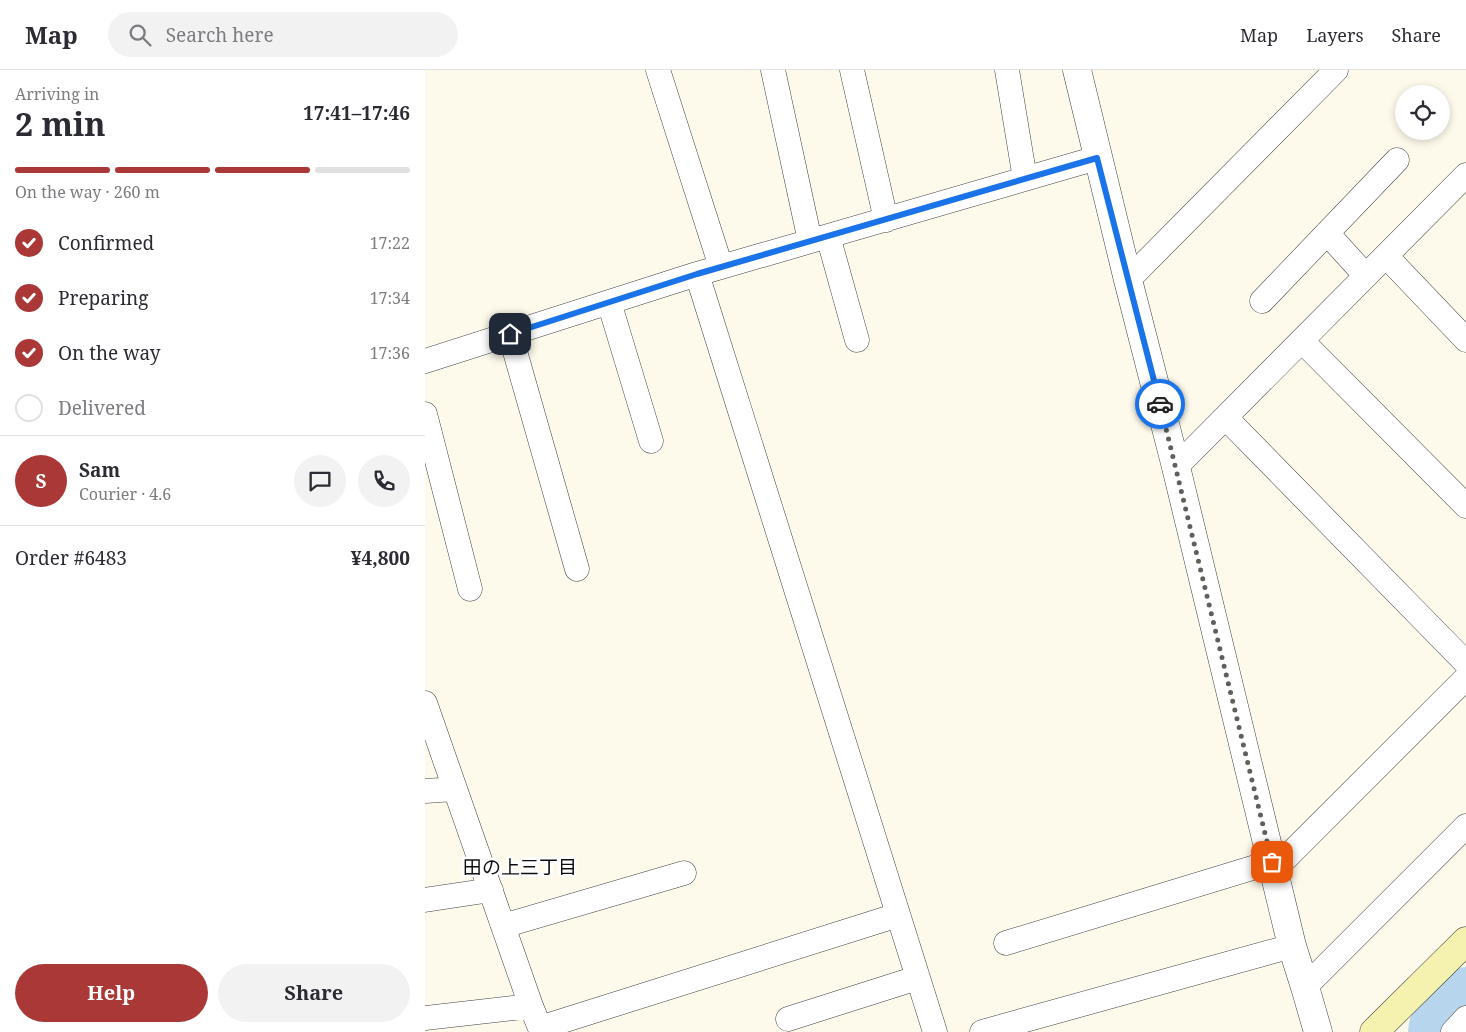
<!DOCTYPE html>
<html lang="en">
<head>
<meta charset="utf-8">
<style>
  :root { --surface:#fff; --page:#f2f2f3; --text:#2b2b33; --muted:#7c7c81; --line:#e1e1e2; --accent:#a93836 }
  body { margin:0; font-family:"Noto Serif","Noto Sans JP",serif; background:var(--page); color:var(--text); height:100vh; display:flex; flex-direction:column; font-size:19px; white-space:nowrap }
  * { box-sizing:border-box; margin:0 }
  p { font-size:16px; color:var(--muted) }
  .icon { flex:none; width:28px; height:28px; fill:none; stroke:currentColor; stroke-width:2; stroke-linecap:round; stroke-linejoin:round }
  .map { position:relative; flex:1; overflow:hidden }
  .side { display:flex; flex-direction:column; background:var(--surface); width:425px }
  .side>* { flex:none }
  .buttons { position:absolute; left:970px; top:15px; display:grid; gap:10px }
  .buttons a { display:grid; place-items:center; width:55px; height:55px; border-radius:50%; background:var(--surface); box-shadow:0 2px 8px #0003; font-size:25px }
  .pin { position:absolute; display:grid; place-items:center; width:42px; height:42px; color:#fff; margin:-21px; border-radius:10px; box-shadow:0 2px 8px #0006 }
  .courier { position:absolute; display:grid; place-items:center; width:50px; height:50px; margin:-25px; border:4px solid #1a73e8; border-radius:50%; background:#fff; color:#222; box-shadow:0 1px 6px #0007 }
  .head em { font-style:normal; font-weight:700 }
  .head div { display:flex; flex-direction:column-reverse }
  .head { display:flex; align-items:center; justify-content:space-between; height:85px; padding:0 15px }
  h1 { font-size:32px; font-weight:700; line-height:38px }
  .bar { display:grid; grid-template-columns:repeat(4,1fr); gap:8px 5px; align-content:center; height:60px; padding:0 15px }
  .bar i { height:6px; border-radius:4px; background:var(--line) }
  .bar .selected { background:var(--accent) }
  .bar p { grid-column:span 4 }
  .line { display:flex; align-items:center; gap:12px; padding:0 15px; border-top:1px solid var(--line) }
  .line div { flex:1 }
  .round { display:grid; place-items:center; flex:none; width:52px; height:52px; border-radius:26px; background:var(--page) }
  ol { padding:0 15px; list-style:none }
  li { display:flex; align-items:center; gap:15px; height:55px }
  li p { margin-inline-start:auto }
  li .icon { padding:5px; border-radius:50%; background:var(--accent); color:#fff; stroke-width:4 }
  li:last-child { color:var(--muted) }
  li i { width:28px; height:28px; border:2px solid var(--line); border-radius:50% }
  .action { display:flex; gap:10px; margin-top:auto; padding:10px 15px }
  .action a { flex:1; height:58px; border-radius:30px; background:var(--accent); color:#fff; font-size:20px; font-weight:700; line-height:58px; text-align:center }
  .action a+a { background:var(--page); color:var(--text) }
  header { display:flex; align-items:center; gap:30px; box-sizing:border-box; height:70px; padding:0 25px; background:var(--surface); border-bottom:1px solid var(--line) }
  header strong { font-size:24px }
  nav { display:flex; gap:28px; margin-inline-start:auto; font-size:18px }
  .search { width:350px; height:45px; background:var(--page); display:flex; align-items:center; gap:12px; box-sizing:border-box; padding:0 18px; border-radius:28px; color:var(--muted); font-size:19px }
  main { display:flex; flex:1; min-height:0 }
  .map>svg:first-child { display:block }
</style>
</head>
<body>
<header>
<strong>Map</strong>
<div class="search"><svg class="icon" aria-label="search" viewBox="0 0 24 24"><circle cx="10" cy="10" r="6"/><path d="M15 15l6 6"/></svg>Search here</div>
<nav><a>Map</a><a>Layers</a><a>Share</a></nav>
</header>
<main>
<section class="side">
<div class="head"><div><h1>2 min</h1><p>Arriving in</p></div><em>17:41–17:46</em></div>
<div class="bar"><i class="selected"></i><i class="selected"></i><i class="selected"></i><i></i><p>On the way · 260 m</p></div>
<ol>
<li><svg class="icon" aria-label="check" viewBox="0 0 24 24"><path d="M5 12l5 5 9-10"/></svg>Confirmed<p>17:22</p></li>
<li><svg class="icon" aria-label="check" viewBox="0 0 24 24"><path d="M5 12l5 5 9-10"/></svg>Preparing<p>17:34</p></li>
<li><svg class="icon" aria-label="check" viewBox="0 0 24 24"><path d="M5 12l5 5 9-10"/></svg>On the way<p>17:36</p></li>
<li><i></i>Delivered</li>
</ol>
<div class="line" style="height:90px"><b class="round" style="background:var(--accent);color:#fff">S</b><div><b>Sam</b><p>Courier · 4.6</p></div><a class="round"><svg class="icon" aria-label="chat" viewBox="0 0 24 24"><path d="M4 5h16v11H9l-5 4z"/></svg></a><a class="round"><svg class="icon" aria-label="phone" viewBox="0 0 24 24"><path d="M5 4h4l2 5-3 2q2 4 5 5l2-3 5 2v4C11 20 4 13 5 4z"/></svg></a></div>
<div class="line" style="height:65px"><div>Order #6483</div><b>¥4,800</b></div>
<div class="action"><a>Help</a><a>Share</a></div>
</section>
<div class="map">
<svg width="1041" height="962" viewBox="0 0 1041 962">
  <rect width="100%" height="100%" fill="#fdfaec"/>
  <g fill="none" stroke-linecap="round" stroke-linejoin="round">
    <path stroke="#b7d6ee" stroke-width="40" d="M1003,962L1004,955L1041,917"/>
    <defs>
      <path id="minor" d="M233,0L296,197
        M348,0L385,171
        M427,0L461,150
        M582,0L600,109
        M902,163L941,206
        M403,166L432,270
        M961,186L1041,270
        M272,204L510,962
        M703,210L911,0
        M837,231L972,90
        M184,232L226,371
        M85,264L152,499
        M877,271L1041,436
        M0,291L272,204L672,88
        M0,344L45,519
        M801,348L1041,593
        M751,397L1041,105
        M0,633L106,936
        M0,721L30,719
        M849,800L1041,608
        M0,830L66,820
        M78,856L259,803
        M581,873L847,792
        M880,917L1041,756
        M0,948L106,936L115,958L473,845
        M363,949L492,908
        M557,962L867,876
        M1028,962L1041,948"/>
      <path id="tertiary" d="M652,0L703,210L751,397L867,876L880,917L893,962"/>
      <path id="secondary" d="M949,962L1041,871"/>
    </defs>
    <use href="#minor" stroke="#3f3f3f" stroke-width="25"/>
    <use href="#tertiary" stroke="#3f3f3f" stroke-width="29"/>
    <use href="#secondary" stroke="#2e2e2e" stroke-width="29"/>
    <use href="#minor" stroke="#fff" stroke-width="24"/>
    <use href="#tertiary" stroke="#fff" stroke-width="28"/>
    <use href="#secondary" stroke="#f5f1af" stroke-width="28"/>
  </g>
  <g fill="none" stroke-linecap="round" stroke-linejoin="round">
    <path stroke="#605f5a" stroke-width="5" stroke-dasharray="0 9" d="M735,334L847,792"/>
    <path stroke="#1a73e8" stroke-width="6" d="M85,264L272,204L672,88L735,334"/>
  </g>
  <g text-anchor="middle" dominant-baseline="central" stroke-width="5" stroke-linejoin="round" paint-order="stroke">
    <g font-size="19" fill="#0c0c0c" stroke="#fff">
      <text x="95" y="797">田の上三丁目</text>
    </g>
  </g>
</svg>
<div class="buttons">
<a><svg class="icon" aria-label="locate" viewBox="0 0 24 24"><circle cx="12" cy="12" r="6"/><path d="M12 2v4M12 18v4M2 12h4M18 12h4"/></svg></a>
</div>
<div class="pin" style="left:847px;top:792px;background:#ea580c"><svg class="icon" aria-label="bag" viewBox="0 0 24 24"><path d="M5 8h14l-1 12H6zM9 8a3 3 0 0 1 6 0"/></svg></div>
<div class="pin" style="left:85px;top:264px;background:#1f2937"><svg class="icon" aria-label="home" viewBox="0 0 24 24"><path d="M3 11l9-7 9 7M6 9v11h12V9"/></svg></div>
<div class="courier" style="left:735px;top:334px"><svg class="icon" aria-label="car" viewBox="0 0 24 24"><path d="M5 17H2v-5l4-1 3-4h7l3 4 3 1v5h-3M9 17h6M6 11h13"/><circle cx="7" cy="17" r="2"/><circle cx="17" cy="17" r="2"/></svg></div>
</div>
</main>
</body>
</html>
